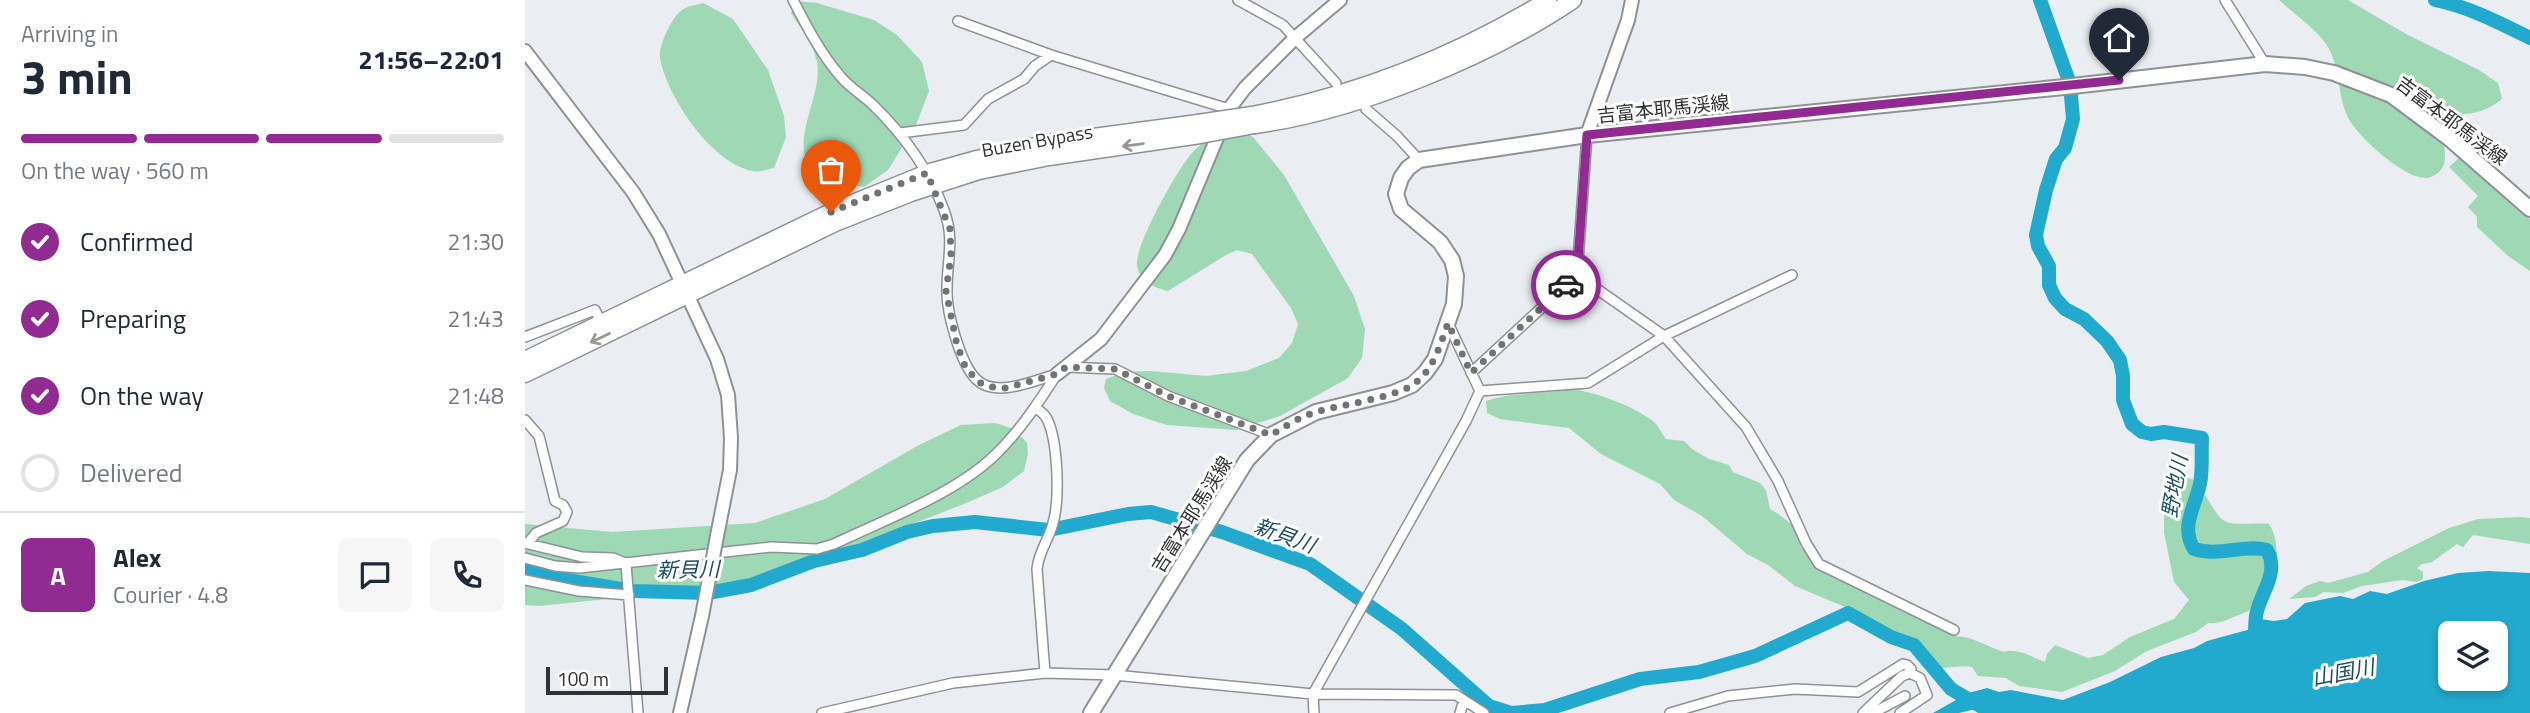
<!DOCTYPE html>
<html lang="en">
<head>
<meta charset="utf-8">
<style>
  :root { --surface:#fff; --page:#f6f6f7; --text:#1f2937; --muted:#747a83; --line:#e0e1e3; --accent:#912b91 }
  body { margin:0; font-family:"Titillium Web","Noto Sans JP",sans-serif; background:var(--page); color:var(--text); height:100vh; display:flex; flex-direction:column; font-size:26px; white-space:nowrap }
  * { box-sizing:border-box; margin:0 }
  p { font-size:23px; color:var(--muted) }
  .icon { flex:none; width:38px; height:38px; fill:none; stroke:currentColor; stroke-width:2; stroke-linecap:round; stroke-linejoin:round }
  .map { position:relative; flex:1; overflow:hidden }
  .side { display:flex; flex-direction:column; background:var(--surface); width:525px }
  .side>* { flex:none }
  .tools { position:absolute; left:1913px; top:621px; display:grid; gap:14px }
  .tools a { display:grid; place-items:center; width:70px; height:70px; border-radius:10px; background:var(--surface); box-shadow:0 4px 10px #0003; font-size:35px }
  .scale { position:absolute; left:21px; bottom:18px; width:122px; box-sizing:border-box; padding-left:7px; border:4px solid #313233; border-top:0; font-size:19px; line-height:24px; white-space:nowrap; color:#313233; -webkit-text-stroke:5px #fff; paint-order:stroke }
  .pin { position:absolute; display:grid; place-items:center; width:60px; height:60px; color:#fff; margin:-72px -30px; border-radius:50% 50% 50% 0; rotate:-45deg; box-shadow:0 0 7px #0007 }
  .pin .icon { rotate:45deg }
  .courier { position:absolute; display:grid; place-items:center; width:70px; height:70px; margin:-35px; border:5px solid #912b91; border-radius:50%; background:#fff; color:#222; box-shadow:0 2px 9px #0007 }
  .summary em { font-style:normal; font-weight:700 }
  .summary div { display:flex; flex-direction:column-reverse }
  .summary { display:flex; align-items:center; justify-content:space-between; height:119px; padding:0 21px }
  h1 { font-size:46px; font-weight:700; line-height:52px }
  .bar { display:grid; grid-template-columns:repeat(4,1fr); gap:10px 7px; align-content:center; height:84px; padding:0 21px }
  .bar i { height:9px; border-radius:5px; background:var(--line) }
  .bar .current { background:var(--accent) }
  .bar p { grid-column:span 4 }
  .line { display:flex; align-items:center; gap:18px; padding:0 21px; border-top:2px solid var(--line) }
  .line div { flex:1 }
  .round { display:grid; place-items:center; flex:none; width:74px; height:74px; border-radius:10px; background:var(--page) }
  ol { padding:0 21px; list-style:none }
  li { display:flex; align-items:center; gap:21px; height:77px }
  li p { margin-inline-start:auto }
  li .icon { padding:7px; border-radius:50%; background:var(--accent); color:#fff; stroke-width:4 }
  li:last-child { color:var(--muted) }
  li i { width:38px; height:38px; border:4px solid var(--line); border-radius:50% }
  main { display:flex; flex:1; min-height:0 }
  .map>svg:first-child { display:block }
</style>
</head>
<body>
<main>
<section class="side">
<div class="summary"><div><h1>3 min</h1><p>Arriving in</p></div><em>21:56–22:01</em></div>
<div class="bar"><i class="current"></i><i class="current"></i><i class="current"></i><i></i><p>On the way · 560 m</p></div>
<ol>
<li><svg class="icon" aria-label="check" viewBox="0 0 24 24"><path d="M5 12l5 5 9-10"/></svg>Confirmed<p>21:30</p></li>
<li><svg class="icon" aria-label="check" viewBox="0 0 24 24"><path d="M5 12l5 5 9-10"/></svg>Preparing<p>21:43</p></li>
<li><svg class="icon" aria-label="check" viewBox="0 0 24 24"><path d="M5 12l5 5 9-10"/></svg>On the way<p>21:48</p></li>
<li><i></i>Delivered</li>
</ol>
<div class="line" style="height:126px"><b class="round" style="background:var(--accent);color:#fff">A</b><div><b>Alex</b><p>Courier · 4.8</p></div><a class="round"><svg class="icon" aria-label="chat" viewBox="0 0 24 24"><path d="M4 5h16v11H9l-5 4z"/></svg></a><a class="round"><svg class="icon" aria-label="phone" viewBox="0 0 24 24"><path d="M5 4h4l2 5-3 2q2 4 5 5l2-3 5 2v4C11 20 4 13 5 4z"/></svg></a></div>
</section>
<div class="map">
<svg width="2005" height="713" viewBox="0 0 2005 713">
  <rect width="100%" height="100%" fill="#eaedf1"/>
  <path fill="#9ed8b4" d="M1754,0H1823L1881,34L1954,70L1973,83L1977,99C1968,106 1959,111 1948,113C1940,115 1929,112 1923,120C1909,138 1934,165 1906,177C1885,185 1835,138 1825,121C1811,97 1817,68 1801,44C1791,29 1768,13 1754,0Z
    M271,1L292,3L349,20L372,35L397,62L404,91L391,125L363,170L339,187L295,178C291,172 285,166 282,160C269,134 298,92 292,62C288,43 276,29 266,13Z
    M178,3L208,19L243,70L259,116L261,137L249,168C243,169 234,173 228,171C187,164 142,97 135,58C133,46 147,17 157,10C162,6 172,5 178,3Z
    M702,127L728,137L759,175L829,296L840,329L837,358L823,378L755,416L711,430L642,425L608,414L585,401L579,388L581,379L600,372L626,371L681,376L721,371L754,358L767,343L773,324L766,308L727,254L712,250L701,255L643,291C628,287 614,282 612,265C610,245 653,168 667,153C676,143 691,135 702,127Z
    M1935,157L2005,219V271L1983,256L1952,227V217L1943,207L1953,196L1924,167Z
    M1046,389C1071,392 1108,406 1128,421C1133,425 1137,434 1141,439L1159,441L1167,449L1184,459L1204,465L1208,472L1235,483L1241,490L1245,509C1256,515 1270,526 1278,537L1275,547L1297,563L1396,614C1405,624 1414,624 1425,631L1427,636C1445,635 1459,645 1476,651C1483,653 1479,650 1487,651C1498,651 1509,658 1520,662L1522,654L1530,645L1563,658L1578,655L1605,637L1649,619L1664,600L1649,582L1639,532V516L1644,496L1654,474L1671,481L1676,501L1680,495C1685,502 1691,515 1698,520C1708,527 1731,522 1744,524C1751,535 1751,543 1752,556C1754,588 1744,603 1714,615C1702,619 1697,624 1683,623L1671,632L1622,651L1590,671L1537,692L1494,686L1481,678L1453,676L1447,667C1425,663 1402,680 1398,647L1389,640L1370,635L1320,607L1270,586L1243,565L1222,554L1177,516L1149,500L1135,484L1076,454L1044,428L975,419L962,413L961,401C988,391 1018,395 1046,389Z
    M470,423L489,429L502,443L503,454L499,471L478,487L439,504L277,567L170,590L14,606L0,605V524L87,532L230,523L300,499L394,445L436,425Z
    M1996,517L2005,518V544L1948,535L1938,547L1932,544L1907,562L1897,564L1892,568L1898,572V579L1892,582L1877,580L1837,586L1818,593L1799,592L1790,597L1764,599L1781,586L1795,581L1803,583L1843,572L1858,561L1924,528L1953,519Z"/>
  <path fill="#22aace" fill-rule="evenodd" d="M1963,571L2005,573V713H1456L1464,706L1434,713H1408L1431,700L1419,684L1423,681L1440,694L1462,688L1474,692L1486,690L1538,700L1585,682L1636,657L1669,648L1682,641L1726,629L1729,618L1749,621L1762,619L1780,603L1815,596L1828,599L1845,591L1862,594L1899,581L1933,573ZM1925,634H1970V679H1925Z"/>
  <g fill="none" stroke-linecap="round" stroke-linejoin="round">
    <path stroke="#22aace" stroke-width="14" d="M1515,0L1545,84L1548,119L1540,148L1531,159L1521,190L1511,235L1513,246L1524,266V285L1530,298L1540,309L1559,319L1582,341L1595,360L1598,376V400L1607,424L1617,432L1626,434L1639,432L1677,438C1676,453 1678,469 1675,484C1670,507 1655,527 1669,549C1694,557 1718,544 1742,550C1754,572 1738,589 1732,611C1730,618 1730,626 1730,634
      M1910,0C1944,7 1973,22 2005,38
      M0,568L42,580L108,591L183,593L226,585L289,561L337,550L382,532L408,526L450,522L524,530L603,514L626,512L697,532L785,564L877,629L964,706L986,713L1020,710L1115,679L1174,672L1230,656L1323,613L1366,637L1389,645L1426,689L1467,713"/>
    <defs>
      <path id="minor" d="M268,0C282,27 296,54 316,77C325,88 338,95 348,105C379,135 404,170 419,210C430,240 422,259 422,289C421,311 435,363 451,379C470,399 510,380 532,374
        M713,0L758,25L811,83
        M1700,0L1740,64
        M433,21L526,55L704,109
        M841,109L872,136L894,160
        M375,133L439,125L463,99L499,79L510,66L526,55
        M1052,275L1139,336L1221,427L1253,481L1281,543L1294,564L1429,630
        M0,337L70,310L76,322
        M541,367L590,369L643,396L746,435
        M946,373L1052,275L1062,135
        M955,391L1063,383L1139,336L1267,275
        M510,408C515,411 519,413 522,419C533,441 535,499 528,523C524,540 514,550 512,569L520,673
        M0,420L14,436L30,501L38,505L42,512L38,521L11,533L3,543
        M0,543L57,557L88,558L100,563
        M0,558L30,566L54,568L246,547L292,549L309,544C359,520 430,494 470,455C494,432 514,402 532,374
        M101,564L113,713
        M0,580L54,591L104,595
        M297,713L428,683L520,673L589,675L788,694L931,695L959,713
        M789,713L788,694L941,421L955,391L923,323
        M935,713L939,700
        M1145,713L1203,696L1270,689L1333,692L1378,664L1382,665L1386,669L1385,673L1395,678L1402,695L1375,713
        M1338,713L1377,676L1385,673
        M1348,713L1380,696"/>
      <path id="tertiary" d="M0,51L108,192L134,234L192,359L203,395L206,438L205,470L192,536
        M532,374L576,339L640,255L654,229L704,109L720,88L770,38L815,0
        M155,713L177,616"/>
      <path id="secondary" d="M1062,135L1103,20L1107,0"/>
      <path id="primary" d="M566,713L722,460L746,435L791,412L868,393L887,385L900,373L910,359L929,304L931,276L927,260L915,242L876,209L871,194L876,178L883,168L894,160L1062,135L1539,87L1740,64L1780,67L1809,73L1866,95L1925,139L2005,209"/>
      <path id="trunk" d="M727,115C833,95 931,56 1023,0
        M730,125C832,111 962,58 1048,0
        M0,360L306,212L402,173L452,159L524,143L673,123
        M0,374L310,223L386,193L454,171L524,157L675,135"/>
    </defs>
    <use href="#minor" stroke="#8e9195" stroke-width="12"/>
    <use href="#tertiary" stroke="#8e9195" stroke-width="16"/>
    <use href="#secondary" stroke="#8e9195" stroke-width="16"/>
    <use href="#primary" stroke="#8e9195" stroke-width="18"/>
    <use href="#trunk" stroke="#8e9195" stroke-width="19"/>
    <use href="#minor" stroke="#fff" stroke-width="9"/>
    <use href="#tertiary" stroke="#fff" stroke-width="12"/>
    <use href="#secondary" stroke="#fff" stroke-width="12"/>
    <use href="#primary" stroke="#fff" stroke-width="14"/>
    <use href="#trunk" stroke="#fff" stroke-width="16"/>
    <defs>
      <path id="tertiary-bridge" d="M177,616L192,536"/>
      <path id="trunk-bridge" d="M673,123L727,115
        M675,135L730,125"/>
    </defs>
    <use href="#tertiary-bridge" stroke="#8e9195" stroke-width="16" stroke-linecap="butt"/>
    <use href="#trunk-bridge" stroke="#8e9195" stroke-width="19" stroke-linecap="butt"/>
    <use href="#tertiary-bridge" stroke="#fff" stroke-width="12"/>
    <use href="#trunk-bridge" stroke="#fff" stroke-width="16"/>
  </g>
  <defs><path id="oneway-shaft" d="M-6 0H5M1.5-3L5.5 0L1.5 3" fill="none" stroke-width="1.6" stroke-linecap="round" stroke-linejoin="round" transform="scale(1.75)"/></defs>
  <g stroke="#989899">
    <use href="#oneway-shaft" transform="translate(608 145) rotate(172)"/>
    <use href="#oneway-shaft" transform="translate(75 338) rotate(154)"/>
  </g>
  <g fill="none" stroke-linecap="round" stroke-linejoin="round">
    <path stroke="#727376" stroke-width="7" stroke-dasharray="0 12.6" d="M306,212L402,173L425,229L426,256L421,291L432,345L440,366L453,382L466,387L480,388L532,374L541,367L590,369L643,396L746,435C761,426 777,415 795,411C819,404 869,398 889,384C909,369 915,345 923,323L946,373L1041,285"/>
    <path stroke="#912b91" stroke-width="9" d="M1041,285L1052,275L1062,135L1594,80"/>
  </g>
  <g text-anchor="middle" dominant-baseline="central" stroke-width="6" stroke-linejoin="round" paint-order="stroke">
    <g font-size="19" fill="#313233" stroke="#fff">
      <text transform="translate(1138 108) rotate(-6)">吉富本耶馬渓線</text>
      <text transform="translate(1927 120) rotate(37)">吉富本耶馬渓線</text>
      <text transform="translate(512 140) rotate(-10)">Buzen Bypass</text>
      <text transform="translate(666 514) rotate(-58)">吉富本耶馬渓線</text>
    </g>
    <g font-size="21" font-style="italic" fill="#1c4f5f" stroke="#fff">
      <text transform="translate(1649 486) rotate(-80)">野地川</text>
      <text transform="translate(760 535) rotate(20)">新貝川</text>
      <text transform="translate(163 569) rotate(-1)">新貝川</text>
      <text transform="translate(1818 672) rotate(-11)">山国川</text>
    </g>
  </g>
</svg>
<div class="tools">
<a><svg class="icon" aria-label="layers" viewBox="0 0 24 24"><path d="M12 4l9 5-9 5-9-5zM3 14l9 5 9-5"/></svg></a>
</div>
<div class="scale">100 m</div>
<div class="pin" style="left:306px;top:212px;background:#ea580c"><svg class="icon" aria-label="bag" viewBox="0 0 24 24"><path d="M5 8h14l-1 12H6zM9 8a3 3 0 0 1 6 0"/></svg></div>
<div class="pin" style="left:1594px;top:80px;background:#1f2937"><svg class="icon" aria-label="home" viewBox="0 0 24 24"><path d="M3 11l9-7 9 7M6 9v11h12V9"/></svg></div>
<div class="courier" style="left:1041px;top:285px"><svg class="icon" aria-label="car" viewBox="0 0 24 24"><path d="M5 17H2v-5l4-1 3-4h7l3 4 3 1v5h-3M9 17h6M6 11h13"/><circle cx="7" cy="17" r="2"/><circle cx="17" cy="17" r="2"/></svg></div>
</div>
</main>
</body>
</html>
